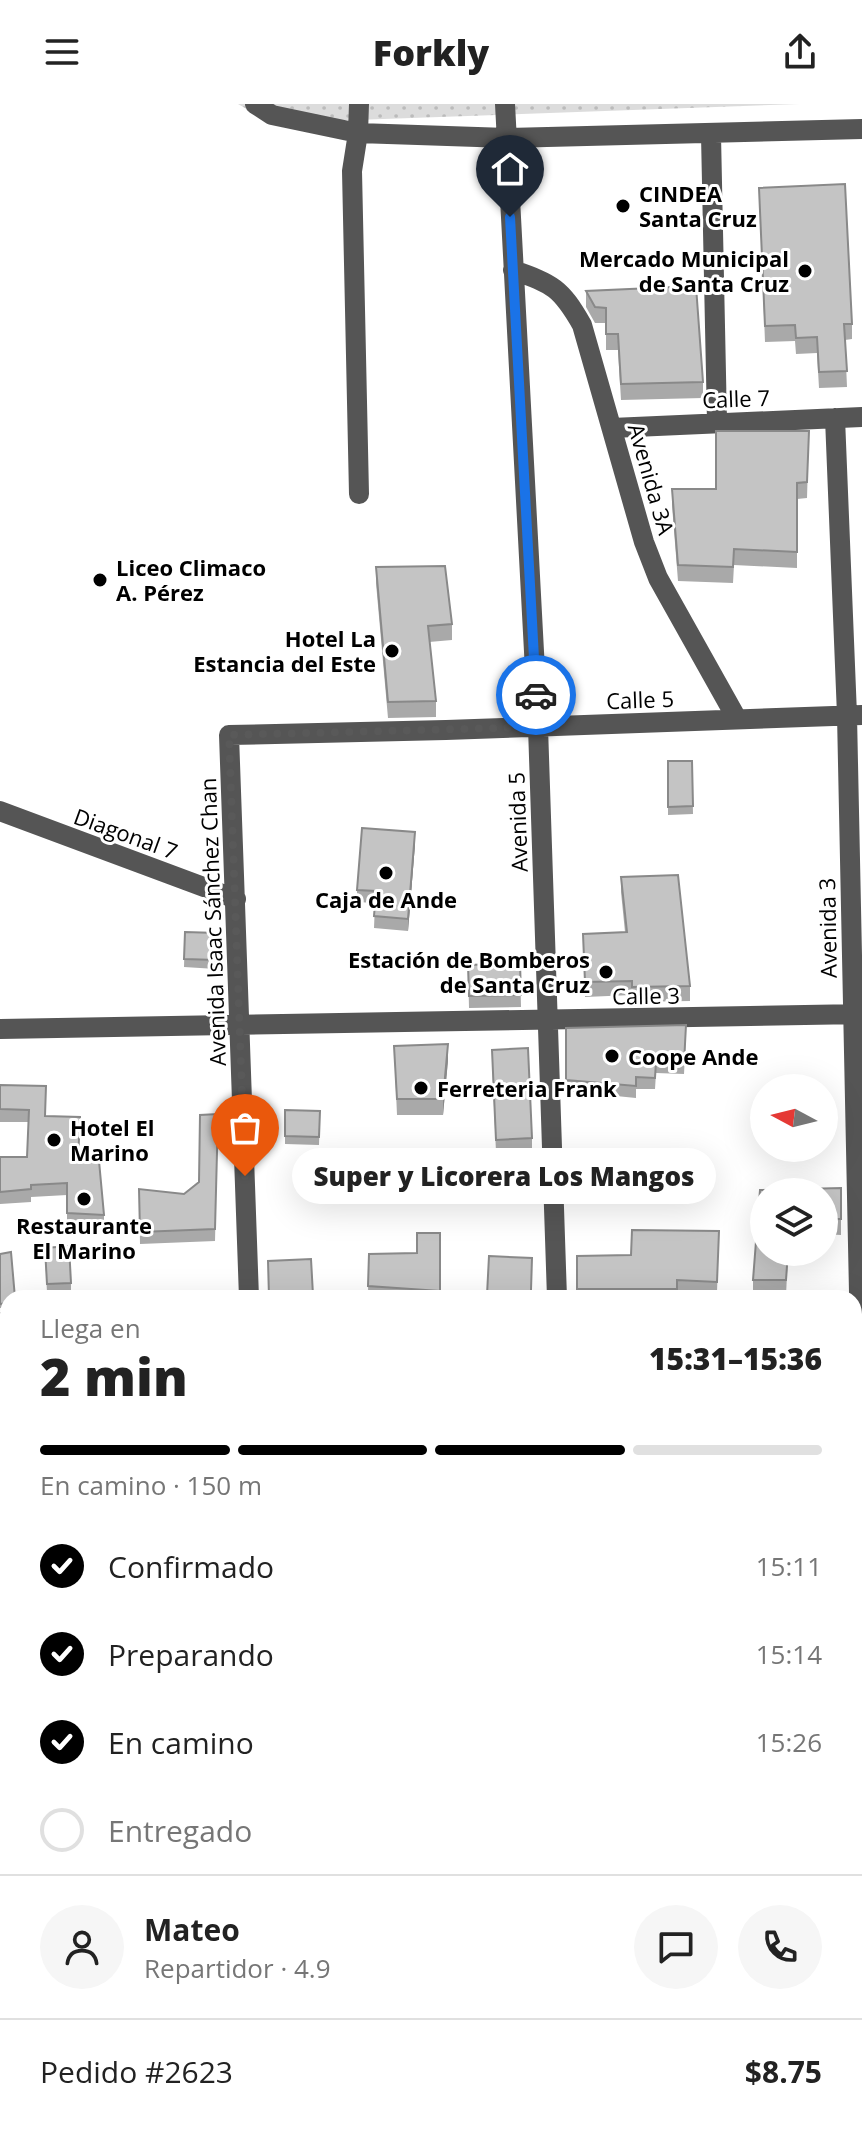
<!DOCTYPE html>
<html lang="es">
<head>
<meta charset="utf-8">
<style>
  :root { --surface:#fff; --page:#f6f6f6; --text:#222; --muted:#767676; --line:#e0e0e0; --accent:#000 }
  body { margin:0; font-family:"Open Sans",sans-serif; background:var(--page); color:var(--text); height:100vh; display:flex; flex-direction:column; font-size:30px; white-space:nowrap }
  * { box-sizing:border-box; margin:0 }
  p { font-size:26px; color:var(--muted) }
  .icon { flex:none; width:44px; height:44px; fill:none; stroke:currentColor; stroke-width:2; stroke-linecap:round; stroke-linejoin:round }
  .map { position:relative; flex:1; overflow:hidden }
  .sheet { position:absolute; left:0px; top:1186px; width:862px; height:850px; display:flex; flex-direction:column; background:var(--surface); border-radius:24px 24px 0 0; box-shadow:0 8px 32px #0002 }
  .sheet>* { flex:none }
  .needle { width:52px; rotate:277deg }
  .tools { position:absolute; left:750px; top:970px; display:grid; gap:16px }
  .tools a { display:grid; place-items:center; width:88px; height:88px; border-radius:50%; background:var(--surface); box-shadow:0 8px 32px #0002; font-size:40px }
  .pin { position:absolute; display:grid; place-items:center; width:68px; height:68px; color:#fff; margin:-82px -34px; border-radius:50% 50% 50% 0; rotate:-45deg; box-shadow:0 0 8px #0007 }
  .pin .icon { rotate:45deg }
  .courier { position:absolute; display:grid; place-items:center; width:80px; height:80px; margin:-40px; border:6px solid #1a73e8; border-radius:50%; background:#fff; color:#222; box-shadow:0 2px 10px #0007 }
  .bubble { position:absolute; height:56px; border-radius:28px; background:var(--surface); box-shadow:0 8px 32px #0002; font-size:26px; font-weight:800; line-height:56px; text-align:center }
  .head em { font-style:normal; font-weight:800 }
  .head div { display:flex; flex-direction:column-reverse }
  .head { display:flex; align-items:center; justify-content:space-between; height:136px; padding:0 40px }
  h1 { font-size:52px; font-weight:800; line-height:60px }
  .bar { display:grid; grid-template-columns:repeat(4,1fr); gap:12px 8px; align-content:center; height:96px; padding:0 40px }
  .bar i { height:10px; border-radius:6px; background:var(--line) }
  .bar .on { background:var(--accent) }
  .bar p { grid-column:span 4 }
  .line { display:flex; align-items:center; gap:20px; padding:0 40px; border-top:2px solid var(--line) }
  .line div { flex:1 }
  .round { display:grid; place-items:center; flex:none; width:84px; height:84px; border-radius:42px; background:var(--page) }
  ol { padding:0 40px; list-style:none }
  li { display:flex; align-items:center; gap:24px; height:88px }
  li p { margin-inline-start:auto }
  li .icon { padding:8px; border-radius:50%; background:var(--accent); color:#fff; stroke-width:4 }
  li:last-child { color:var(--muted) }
  li i { width:44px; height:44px; border:4px solid var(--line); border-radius:50% }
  header { display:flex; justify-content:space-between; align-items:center; height:104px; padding:0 40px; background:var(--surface); font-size:36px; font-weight:800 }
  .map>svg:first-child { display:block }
</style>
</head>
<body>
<header><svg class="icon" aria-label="menu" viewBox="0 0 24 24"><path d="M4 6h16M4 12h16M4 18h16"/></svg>Forkly<svg class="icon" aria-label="share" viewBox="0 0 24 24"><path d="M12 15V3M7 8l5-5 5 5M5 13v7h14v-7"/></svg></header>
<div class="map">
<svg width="862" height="2035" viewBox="0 0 862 2035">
  <defs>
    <pattern id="park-dots" width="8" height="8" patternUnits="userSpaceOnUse" patternTransform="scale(2)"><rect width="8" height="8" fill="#dcdcdc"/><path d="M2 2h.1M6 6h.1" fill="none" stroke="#bbb" stroke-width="1.8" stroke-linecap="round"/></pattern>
  </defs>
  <rect width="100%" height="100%" fill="#fff"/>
  <path fill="url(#park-dots)" d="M238,0H799L271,19Z"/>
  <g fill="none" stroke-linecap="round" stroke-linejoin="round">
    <path stroke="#555" stroke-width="20" d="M255,0L272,11L358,29L507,34L862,25
      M359,0L358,29L352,67L359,390
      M505,0L538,623L557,1194
      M711,31L717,318
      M513,166C553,180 561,184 582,221L644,438L658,474L737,615
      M835,314L847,611L862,1333
      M612,324L862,313
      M0,707L236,795
      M0,925L862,910
      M249,1194L229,631L446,626L862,611
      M0,1218L8,1219
      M854,1487H862
      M0,1517H8
      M854,1749L862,1748
      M0,1785H8
      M0,1800L8,1916
      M854,1965H862
      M0,2001H8
      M17,2028L18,2035"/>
  </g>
  <path fill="#a9a9a9" d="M759,84L852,220V235L845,236L847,283L819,284L817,249L796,250L795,237L765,238Z
    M586,187L703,278V294L621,296L618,246H606V219H595L586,203Z
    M809,327L807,394L797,395V464L734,461L733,479L678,477L672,401V385H716Z
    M376,463L452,520V536L429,538L436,597V613L388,614L376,479Z
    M668,657H692L693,710L668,711Z
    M415,740L408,827L374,824L375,799L357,798V786Z
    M621,773L690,882V897L632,898V891L585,893L583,830L625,828L621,788Z
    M185,828L217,829L216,865L184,863Z
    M520,859L521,903L469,904L468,861Z
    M566,924L686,932L684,970L656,969L655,985H636V994L566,987Z
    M394,942L448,956L443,1011H397Z
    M492,958L532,1034V1046L496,1048Z
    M0,981L46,1012L79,1056L104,1111V1123L67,1122V1091L31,1093V1098L0,1100V1053H27L29,1018H0Z
    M285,1006L320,1007L319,1041L285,1040Z
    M218,1010L215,1137L140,1140L139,1085L184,1090L199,1078Z
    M841,1084V1131L824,1130V1088H764V1148H788L786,1192H753V1176L760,1086Z
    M719,1127L717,1188L677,1187V1194H577V1152L631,1151Z
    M440,1129V1194L368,1189L369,1150L417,1149Z
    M0,1150L8,1194V1204H0Z
    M45,1152L71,1179V1187L47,1188Z
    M489,1152L532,1154L531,1194H487Z
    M311,1155L313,1194H269L268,1157Z
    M8,1233V1282H0V1234Z
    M0,1444L8,1461V1505H0Z
    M854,1500L862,1507V1556H856L855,1613Z
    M854,1906H861V1949H854Z
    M658,2028H680V2034H658Z"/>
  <path fill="#898989" d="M415,728V740L408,827V815Z
    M448,940V956L443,1011V995Z
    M532,1154L531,1194H521V1192Z"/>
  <path fill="#c4c4c4" stroke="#898989" stroke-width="2" d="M845,80L852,220H844L847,267L819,268L817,233L796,234L795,221L765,222L759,84Z
    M696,182L703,278L621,280L618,230H606V204L595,203L586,187Z
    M716,327H809L807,378L797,379V448L734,445L733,463L678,461L672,385H716Z
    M445,462L452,520L428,522L436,597L388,598L376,463Z
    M668,657H692L693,702L668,703Z
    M362,724L415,728L408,815L374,812L376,787L357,786Z
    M678,771L690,882L632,883V877L585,878L583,830L627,828L621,773Z
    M185,828L217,829L216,856L184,855Z
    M520,859L521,891L469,892L468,861Z
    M686,921L684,959L656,957L655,974L636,973V982L566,976V924Z
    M448,940L443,995H397L394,942Z
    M528,944L532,1034L496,1036L492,946Z
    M0,981L46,982L45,1012L80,1013L78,1056L99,1057L104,1111L67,1109V1079L31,1081V1085L0,1088V1053H27L29,1006L0,1005Z
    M285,1006L320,1007L319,1033L285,1032Z
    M218,1010L215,1125L140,1128L139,1085L184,1090L199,1078L200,1011Z
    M841,1084V1115H824V1088H764V1148H788L786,1176H753L760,1086Z
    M632,1126L719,1127L717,1178L677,1176V1185H577V1152L631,1151Z
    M417,1129H440V1187L368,1182L369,1150L417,1149Z
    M69,1142L71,1179L47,1180L45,1144Z
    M11,1148L15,1194H8V1199L0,1200V1150Z
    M489,1152L532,1154L531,1186L521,1192L487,1191Z
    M311,1155L313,1191L269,1193L268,1157Z
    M8,1233V1269H0V1234Z
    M7,1443L8,1496L0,1497V1444Z
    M854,1500L862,1507V1544H856L855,1601Z
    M854,1906H861V1940L854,1941Z
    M407,2028H422L423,2035H407Z"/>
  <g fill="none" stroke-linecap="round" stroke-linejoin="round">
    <path stroke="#595959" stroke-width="8" stroke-dasharray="0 14.4" d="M245,1072L229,631L538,623L536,591"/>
    <path stroke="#1a73e8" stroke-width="10" d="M510,113L536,591"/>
  </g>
  <g fill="#000" stroke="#fff" stroke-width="3">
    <circle cx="623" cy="102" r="8"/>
    <circle cx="805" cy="167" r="8"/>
    <circle cx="100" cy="476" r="8"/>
    <circle cx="392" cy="547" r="8"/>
    <circle cx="386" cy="769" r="8"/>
    <circle cx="606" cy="868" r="8"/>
    <circle cx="612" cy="952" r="8"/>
    <circle cx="421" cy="984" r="8"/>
    <circle cx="54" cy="1036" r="8"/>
    <circle cx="84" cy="1095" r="8"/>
  </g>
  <g text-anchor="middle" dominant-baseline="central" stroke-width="6" stroke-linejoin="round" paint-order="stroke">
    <g font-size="22" font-weight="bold" fill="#000" stroke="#fff" text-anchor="start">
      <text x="639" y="89">CINDEA<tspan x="639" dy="25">Santa Cruz</tspan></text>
      <text x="789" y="154" text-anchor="end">Mercado Municipal<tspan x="789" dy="25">de Santa Cruz</tspan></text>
      <text x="116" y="463">Liceo Climaco<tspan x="116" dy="25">A. Pérez</tspan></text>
      <text x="376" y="534" text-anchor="end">Hotel La<tspan x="376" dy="25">Estancia del Este</tspan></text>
      <text x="386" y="795" text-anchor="middle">Caja de Ande</text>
      <text x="590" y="855" text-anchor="end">Estación de Bomberos<tspan x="590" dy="25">de Santa Cruz</tspan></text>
      <text x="628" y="952">Coope Ande</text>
      <text x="437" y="984">Ferreteria Frank</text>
      <text x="70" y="1023">Hotel El<tspan x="70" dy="25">Marino</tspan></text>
      <text x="84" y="1121" text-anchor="middle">Restaurante<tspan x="84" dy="25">El Marino</tspan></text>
    </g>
    <g font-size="22" fill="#000" stroke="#fff">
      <text transform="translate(736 294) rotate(-2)">Calle 7</text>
      <text transform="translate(652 375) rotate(74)">Avenida 3A</text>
      <text transform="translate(640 595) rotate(-2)">Calle 5</text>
      <text transform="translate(517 718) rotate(-92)">Avenida 5</text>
      <text transform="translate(126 729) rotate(20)">Diagonal 7</text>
      <text transform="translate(212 818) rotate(-92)">Avenida Isaac Sánchez Chan</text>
      <text transform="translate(827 824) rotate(-91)">Avenida 3</text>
      <text transform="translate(646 891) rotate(-1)">Calle 3</text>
    </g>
  </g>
</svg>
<div class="tools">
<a><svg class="needle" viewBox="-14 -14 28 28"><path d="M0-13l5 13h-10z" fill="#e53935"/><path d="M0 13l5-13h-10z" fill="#767676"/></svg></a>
<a><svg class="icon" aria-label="layers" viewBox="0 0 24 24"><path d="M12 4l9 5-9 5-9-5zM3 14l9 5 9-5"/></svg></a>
</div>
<div class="pin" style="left:245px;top:1072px;background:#ea580c"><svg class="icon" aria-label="bag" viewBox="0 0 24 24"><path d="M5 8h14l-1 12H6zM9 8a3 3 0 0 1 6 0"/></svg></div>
<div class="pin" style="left:510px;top:113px;background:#1f2937"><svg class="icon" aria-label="home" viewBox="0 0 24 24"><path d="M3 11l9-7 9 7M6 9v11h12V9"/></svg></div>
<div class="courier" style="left:536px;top:591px"><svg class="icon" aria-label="car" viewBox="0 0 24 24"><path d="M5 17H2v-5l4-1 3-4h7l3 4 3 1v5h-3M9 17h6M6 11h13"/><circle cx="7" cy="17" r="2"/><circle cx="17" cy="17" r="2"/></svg></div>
<div class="bubble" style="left:292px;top:1044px;width:424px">Super y Licorera Los Mangos</div>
<section class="sheet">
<div class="head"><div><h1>2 min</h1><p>Llega en</p></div><em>15:31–15:36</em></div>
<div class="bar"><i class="on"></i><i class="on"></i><i class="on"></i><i></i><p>En camino · 150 m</p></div>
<ol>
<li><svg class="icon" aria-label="check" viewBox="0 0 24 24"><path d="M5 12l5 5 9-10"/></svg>Confirmado<p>15:11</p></li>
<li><svg class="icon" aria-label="check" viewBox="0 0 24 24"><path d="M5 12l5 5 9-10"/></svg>Preparando<p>15:14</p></li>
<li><svg class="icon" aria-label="check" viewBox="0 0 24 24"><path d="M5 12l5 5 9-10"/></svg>En camino<p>15:26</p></li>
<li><i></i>Entregado</li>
</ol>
<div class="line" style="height:144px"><a class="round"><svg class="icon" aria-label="person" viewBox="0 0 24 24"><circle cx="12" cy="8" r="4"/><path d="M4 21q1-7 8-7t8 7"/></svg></a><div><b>Mateo</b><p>Repartidor · 4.9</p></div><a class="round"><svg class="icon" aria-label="chat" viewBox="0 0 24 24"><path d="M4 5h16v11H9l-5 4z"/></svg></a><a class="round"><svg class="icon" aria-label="phone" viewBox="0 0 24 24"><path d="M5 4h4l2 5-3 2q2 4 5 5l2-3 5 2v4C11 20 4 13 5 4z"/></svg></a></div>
<div class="line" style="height:104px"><div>Pedido #2623</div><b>$8.75</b></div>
</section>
</div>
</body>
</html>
